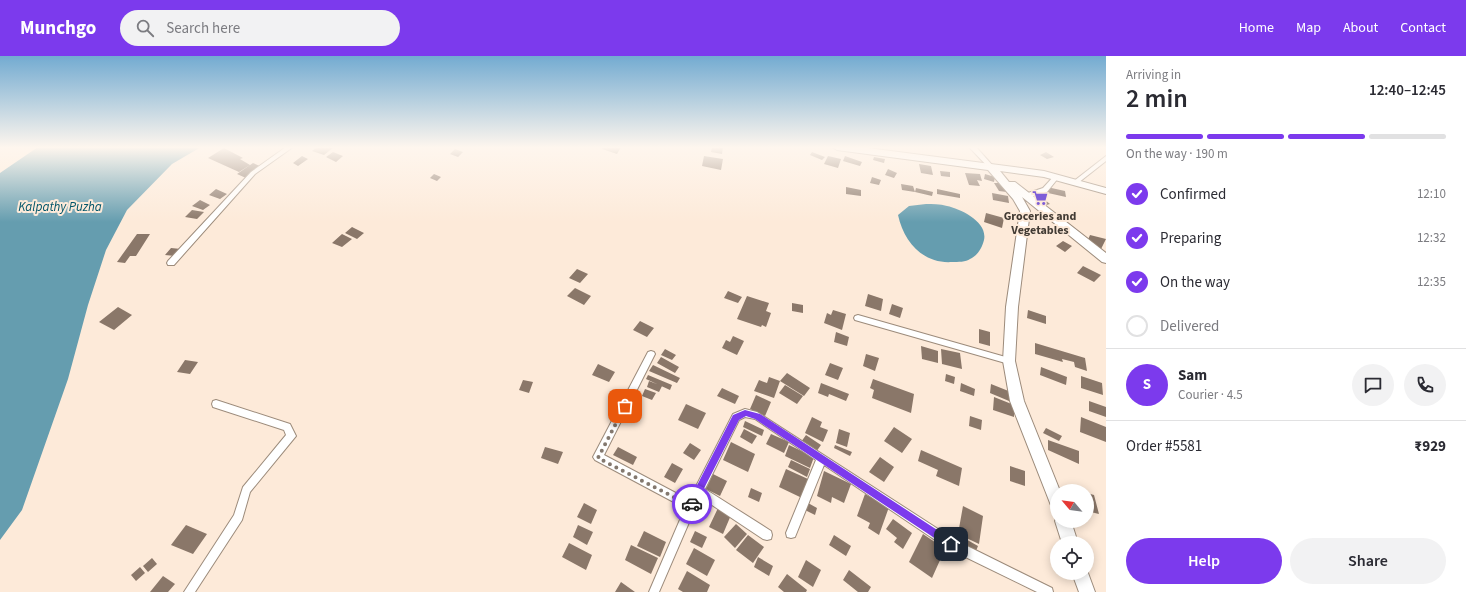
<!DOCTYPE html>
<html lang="en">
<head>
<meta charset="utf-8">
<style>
  :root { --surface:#fff; --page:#f2f2f3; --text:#2b2b33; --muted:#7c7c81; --line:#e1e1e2; --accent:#7c3aed }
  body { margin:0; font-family:"Source Sans 3",sans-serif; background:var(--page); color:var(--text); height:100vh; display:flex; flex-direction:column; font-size:15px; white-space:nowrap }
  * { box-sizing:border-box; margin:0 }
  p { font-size:13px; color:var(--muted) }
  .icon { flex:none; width:22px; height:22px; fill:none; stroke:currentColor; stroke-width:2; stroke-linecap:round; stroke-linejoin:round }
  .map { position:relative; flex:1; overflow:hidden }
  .side { display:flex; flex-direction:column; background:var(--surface); width:360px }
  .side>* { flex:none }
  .needle { width:26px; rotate:299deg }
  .controls { position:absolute; left:1050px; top:428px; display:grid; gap:8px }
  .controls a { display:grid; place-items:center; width:44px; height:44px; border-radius:50%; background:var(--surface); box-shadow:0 2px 10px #0003; font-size:20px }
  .pin { position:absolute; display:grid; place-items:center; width:34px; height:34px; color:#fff; margin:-17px; border-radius:8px; box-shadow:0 2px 6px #0006 }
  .courier { position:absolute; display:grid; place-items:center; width:40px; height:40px; margin:-20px; border:3px solid #7c3aed; border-radius:50%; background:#fff; color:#222; box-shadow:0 1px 5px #0007 }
  .overview em { font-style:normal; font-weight:600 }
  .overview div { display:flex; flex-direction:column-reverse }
  .overview { display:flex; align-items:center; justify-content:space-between; height:68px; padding:0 20px }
  h1 { font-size:26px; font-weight:600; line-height:30px }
  .bar { display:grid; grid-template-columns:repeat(4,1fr); gap:6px 4px; align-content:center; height:48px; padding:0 20px }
  .bar i { height:5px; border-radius:3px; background:var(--line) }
  .bar .on { background:var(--accent) }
  .bar p { grid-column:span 4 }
  .line { display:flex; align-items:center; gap:10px; padding:0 20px; border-top:1px solid var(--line) }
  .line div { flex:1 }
  .round { display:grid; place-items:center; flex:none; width:42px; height:42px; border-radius:21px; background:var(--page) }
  ol { padding:0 20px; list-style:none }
  li { display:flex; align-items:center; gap:12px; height:44px }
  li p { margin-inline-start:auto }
  li .icon { padding:4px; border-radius:50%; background:var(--accent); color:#fff; stroke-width:4 }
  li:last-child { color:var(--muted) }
  li i { width:22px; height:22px; border:2px solid var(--line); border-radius:50% }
  .cta { display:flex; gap:8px; margin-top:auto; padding:8px 20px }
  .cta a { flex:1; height:46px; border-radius:24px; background:var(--accent); color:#fff; font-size:16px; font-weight:600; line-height:46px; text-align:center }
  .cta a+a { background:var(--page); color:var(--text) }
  header { display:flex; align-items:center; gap:24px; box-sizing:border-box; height:56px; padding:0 20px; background:var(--accent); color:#fff }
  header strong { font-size:19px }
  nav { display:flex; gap:22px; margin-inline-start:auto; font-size:14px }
  .search { width:280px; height:36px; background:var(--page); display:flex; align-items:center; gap:10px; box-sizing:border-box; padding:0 14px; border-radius:22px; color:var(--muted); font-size:15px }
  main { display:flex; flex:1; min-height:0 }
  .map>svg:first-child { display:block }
</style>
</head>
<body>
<header>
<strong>Munchgo</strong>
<div class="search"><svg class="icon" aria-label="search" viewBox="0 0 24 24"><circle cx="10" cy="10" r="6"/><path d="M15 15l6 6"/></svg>Search here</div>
<nav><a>Home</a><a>Map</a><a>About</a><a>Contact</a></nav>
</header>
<main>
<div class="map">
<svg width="1106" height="536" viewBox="0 0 1106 536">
  <rect width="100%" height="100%" fill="#fdead9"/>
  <path fill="#659daf" d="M38,91H201L172,108L127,154L106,194L88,249L68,323L22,454L0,484V117Z
    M926,148C932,148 940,148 947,150C961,153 988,166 984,184C982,192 978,199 970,203C966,206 958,206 952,206C924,208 904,187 898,159L909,150Z"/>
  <path fill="#8a7769" d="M317,91H334L324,99L312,95Z
    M603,91H621L617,98L602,93Z
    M712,91H723L722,98L711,96Z
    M224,92L243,102L240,103L250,109L239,116L208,102Z
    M455,93L463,96L458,101L450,98Z
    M333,96L343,100L336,106L326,101Z
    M812,96L825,101L822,104L810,99Z
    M1046,96L1054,101L1047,103L1040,99Z
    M302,100L308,103L298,110L293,107Z
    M704,100L723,103L721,114L702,110Z
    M828,100L841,103L838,112L824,108Z
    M845,100L862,106L860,110L843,105Z
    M874,101L885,103L884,107L873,104Z
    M253,107L262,111L246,122L237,118Z
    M919,108L931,110L933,119L921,117Z
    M888,113L897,117L894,122L885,119Z
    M940,115L950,116V121L941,120Z
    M965,117L980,118L982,125L977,124L980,130L969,129Z
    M434,118L441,121L437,125L430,122Z
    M985,118L995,121L994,126L984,123Z
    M872,121L881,124L879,129L870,127Z
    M994,127H1002L1007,136L999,135Z
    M901,128L913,130L915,136L902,134Z
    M846,131L861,134V140L846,138Z
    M1047,131L1065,135L1066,141L1048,137Z
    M916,132L933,136L932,140L915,136Z
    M216,133L227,138L220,143L209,139Z
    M937,133L960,138V142L937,138Z
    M992,137L1008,140L1009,147L993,144Z
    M1040,140L1050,148L1043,150L1033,141Z
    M200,144L210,149L203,154L192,150Z
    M192,154L204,156L197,163L185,161Z
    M986,157L1004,162L1002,172L984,166Z
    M352,171L364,177L357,183L345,177Z
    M137,178H150L136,200H130L125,207L117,206Z
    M342,178L352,183L342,191L332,187Z
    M1090,179L1106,183L1101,193L1087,186Z
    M1063,185L1072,190L1065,196L1056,190Z
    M171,192L181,193L175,200L165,199Z
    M1083,210L1101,219L1094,226L1077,217Z
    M577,213L588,218L580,227L569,222Z
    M575,232L591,240L584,249L567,240Z
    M728,235L742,241L738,247L724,242Z
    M868,238L883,243L881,255L865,250Z
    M747,240L769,247L766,255L771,257L766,271L762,269L761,271L737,263Z
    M792,247L803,249V257L792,255Z
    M892,248L903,252L900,262L889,258Z
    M118,251L132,259L114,274L99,266Z
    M833,254L846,258L842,274L824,267L827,257L831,259Z
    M1028,254L1046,260V268L1027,262Z
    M640,265L654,272L647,281L633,274Z
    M979,273L990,276V290L979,287Z
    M836,276L849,281L847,290L834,286Z
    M733,280L744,285L737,299L722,292L726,284L730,286Z
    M1035,287L1085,302L1087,315L1075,311L1074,306L1062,303L1063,306L1035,298Z
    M921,290L938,295V307L922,303Z
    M665,293L676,299L672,304L661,299Z
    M941,293L960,297L962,313L942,308Z
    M866,298L879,302L875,315L863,310Z
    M661,301L679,311L675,317L657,307Z
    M185,304L198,306L190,318L177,316Z
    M830,307L843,312L838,324L825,319Z
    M598,308L615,316L609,326L592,319Z
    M653,309L680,322L677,327L649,315Z
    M1041,311L1067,321L1066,329L1040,319Z
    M787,317L810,332L804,340L780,325Z
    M946,318L955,321L954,328L945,325Z
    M648,319L672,329L670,334L646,323Z
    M1081,320L1102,327L1103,339L1081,332Z
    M769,321L780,325L774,342L754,335L759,324L767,327Z
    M873,323L914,338L911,357L872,342L874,334L870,332Z
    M523,324L533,326L529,337L519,334Z
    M649,325L662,330L659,336L647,331Z
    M821,327L849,338L846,345L829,338L828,341L818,337Z
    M961,327L975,333L974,340L960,335Z
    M991,328L1011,336L1009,345L990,337Z
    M785,329L803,340L797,348L779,337Z
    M722,332L739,340L735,348L717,340Z
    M645,333L656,337L652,344L642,340Z
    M756,339L771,346L765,360L750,353Z
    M994,341L1014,349V361L993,354Z
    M1089,345L1106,351V361L1089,355Z
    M686,348L706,357L698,373L678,364Z
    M970,360L982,364L981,374L969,370Z
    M812,361L822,366L820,371L828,374L823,386L805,377Z
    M1081,361L1106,371V386L1080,376Z
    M745,365L764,374L762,380L743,371Z
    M894,371L912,383L902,397L884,385Z
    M1046,372L1062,380L1059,385L1043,377Z
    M744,373L757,380L752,388L740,381Z
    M839,373L850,377L847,391L836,387Z
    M771,378L789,386L784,397L766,388Z
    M806,379L821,389L816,396L801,386Z
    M1048,384L1079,395V408L1048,394Z
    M731,386L755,398L748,416L723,404Z
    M690,387L701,394L694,404L683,397Z
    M789,389L814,401L810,412L785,400Z
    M835,389L852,396L850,400L834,392Z
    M545,391L563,396L558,408L541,402Z
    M618,391L637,401L633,409L613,399Z
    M921,394L962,412L959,430L936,420L938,414L918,405Z
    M880,401L894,411L884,426L869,416Z
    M791,404L810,413L807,421L788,411Z
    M672,407L683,413L675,427L664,421Z
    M1010,410L1025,415V430L1010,425Z
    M786,413L808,423L802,442L779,431Z
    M824,415L851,428L844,447L832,441L831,447L817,440Z
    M713,418L727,425L720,440L706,433Z
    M751,432L762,437L759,446L748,441Z
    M1087,437L1094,439L1099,458L1087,455Z
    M865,438L889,451L879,479L868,472L870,467L857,460Z
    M584,447L597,454L591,468L577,461Z
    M808,447L817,452L815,459L805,454Z
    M963,450L983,460L979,488L958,478Z
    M718,452L731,459L723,478L709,471Z
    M893,463L912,477L903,493L894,486L897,482L886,473Z
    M736,468L747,478L735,492L724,481Z
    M186,469L207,478L193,498L171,489Z
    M578,469L593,476L587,489L573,481Z
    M644,475L666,486L660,501L637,490Z
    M695,475L707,481L702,492L690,486Z
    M923,478L945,493L932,522L909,506Z
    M748,479L764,491L753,507L736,494Z
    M834,479L851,490L846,500L829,489Z
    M962,481L978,490L976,495L960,486Z
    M569,487L592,499L586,514L562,501Z
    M631,489L658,502L651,518L625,504Z
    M694,492L715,504L707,520L686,508Z
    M758,501L773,510L769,520L754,511Z
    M152,502L157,508L148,516L143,510Z
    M806,504L821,514L813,531L798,521Z
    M140,511L145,517L136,525L131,519Z
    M849,514L871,531L868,536H858L843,524Z
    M687,515L710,529L707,536H683L678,533Z
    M787,518L807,534L806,536H784L778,531Z
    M163,520L175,528L168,536H150Z
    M621,526L635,536H615Z"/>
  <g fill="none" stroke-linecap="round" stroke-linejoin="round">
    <defs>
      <path id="street" d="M286,91H293L255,118L174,209H168L167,207L168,205L251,116Z
        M969,91H976L993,110V112H989Z
        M1106,100V105L1078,127H1074V125Z
        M1056,119L1059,121L1047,136L1027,142H1025V138L1043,132L1054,120Z
        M858,259L1009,302L1012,303L1013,305L1012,307L1009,308L855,264L854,262L855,260Z
        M651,295L654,296L655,298L604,399L689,444L733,358L745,353L757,356L955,484L1052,532L1053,536H1037L947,492L824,409L795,481L791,482L787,481L786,477L816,404L755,363L745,361L739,364L705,433L771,475L772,479L771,483L767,484L763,483L700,441L659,536H649L685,452L595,404L593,401L648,296Z
        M216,344L290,368L296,380L250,436L242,464L195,536H184L234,459L243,431L286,379L284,374L213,351L212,348L213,345Z"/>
      <path id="secondary" d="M832,91H860L1044,115L1106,132V138L1044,121L1000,115L1009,126H1015L1106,197V207L1102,206L1022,141L1030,155L1018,251L1015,305L1024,345L1060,435H1057V454L1052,452L1010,345L1003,305L1006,251L1020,155L1013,143L988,114L837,94Z
        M1057,461V465H1071L1078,487H1062L1055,465Z
        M1087,515L1088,517L1095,536H1079L1072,517H1087Z"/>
    </defs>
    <use href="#street" stroke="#9c8b7b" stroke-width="2"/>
    <use href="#secondary" stroke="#9c8b7b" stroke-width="2"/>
    <use href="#street" fill="#fff" fill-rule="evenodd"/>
    <use href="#secondary" fill="#fff" fill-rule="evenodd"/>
  </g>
  <linearGradient id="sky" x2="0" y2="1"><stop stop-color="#73abd1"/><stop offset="0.55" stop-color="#fef6ee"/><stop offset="1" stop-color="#fef6ee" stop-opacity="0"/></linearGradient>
  <rect width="1106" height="166" fill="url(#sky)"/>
  <path fill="#7c3aed" d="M745,354L760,358L954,485V491H948L755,363L746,360L739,364L695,450H689V445L733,359Z"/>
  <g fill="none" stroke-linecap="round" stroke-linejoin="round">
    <path stroke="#83786e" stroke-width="4" stroke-dasharray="0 7.2" d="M625,350L598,402L691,450L692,448"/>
  </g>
  <defs>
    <symbol id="supermarket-bare" viewBox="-9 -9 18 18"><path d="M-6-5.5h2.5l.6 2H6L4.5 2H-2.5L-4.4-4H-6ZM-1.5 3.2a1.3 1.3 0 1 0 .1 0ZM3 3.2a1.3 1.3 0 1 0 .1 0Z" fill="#7d5dd8" stroke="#fdead9" stroke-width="2.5" paint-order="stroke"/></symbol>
  </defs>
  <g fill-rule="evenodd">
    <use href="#supermarket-bare" x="1029" y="131" width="22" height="22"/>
  </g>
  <g text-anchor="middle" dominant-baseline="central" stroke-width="4" stroke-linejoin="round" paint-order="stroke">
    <g font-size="12" font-weight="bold" fill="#423b34" stroke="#fdead9">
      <text x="1040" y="160">Groceries and<tspan x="1040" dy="14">Vegetables</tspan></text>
    </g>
    <g font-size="13" font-style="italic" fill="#025569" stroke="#fdead9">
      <text x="60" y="151">Kalpathy Puzha</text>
    </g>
  </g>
</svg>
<div class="controls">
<a><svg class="needle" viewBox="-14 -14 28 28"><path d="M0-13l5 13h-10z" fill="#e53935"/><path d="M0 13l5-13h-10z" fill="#7c7c81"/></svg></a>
<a><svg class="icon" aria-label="locate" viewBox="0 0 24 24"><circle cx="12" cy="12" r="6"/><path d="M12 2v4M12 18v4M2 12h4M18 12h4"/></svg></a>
</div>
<div class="pin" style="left:625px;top:350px;background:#ea580c"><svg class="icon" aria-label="bag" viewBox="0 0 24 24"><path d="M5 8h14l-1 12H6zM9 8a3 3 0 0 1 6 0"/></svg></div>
<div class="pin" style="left:951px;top:488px;background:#1f2937"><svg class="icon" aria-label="home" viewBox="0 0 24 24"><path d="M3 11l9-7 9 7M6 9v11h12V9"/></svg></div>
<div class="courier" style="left:692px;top:448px"><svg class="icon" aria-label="car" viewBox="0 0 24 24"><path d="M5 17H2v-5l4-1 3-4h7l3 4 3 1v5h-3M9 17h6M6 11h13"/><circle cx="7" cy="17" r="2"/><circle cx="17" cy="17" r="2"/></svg></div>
</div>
<section class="side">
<div class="overview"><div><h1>2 min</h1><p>Arriving in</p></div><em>12:40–12:45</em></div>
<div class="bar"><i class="on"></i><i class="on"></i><i class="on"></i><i></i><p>On the way · 190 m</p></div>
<ol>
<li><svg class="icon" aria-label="check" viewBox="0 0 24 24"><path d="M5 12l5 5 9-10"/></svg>Confirmed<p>12:10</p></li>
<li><svg class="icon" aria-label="check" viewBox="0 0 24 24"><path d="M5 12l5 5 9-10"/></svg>Preparing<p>12:32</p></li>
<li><svg class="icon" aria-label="check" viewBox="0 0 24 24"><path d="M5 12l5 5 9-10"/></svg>On the way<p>12:35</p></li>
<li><i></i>Delivered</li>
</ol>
<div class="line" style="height:72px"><b class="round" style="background:var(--accent);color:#fff">S</b><div><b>Sam</b><p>Courier · 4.5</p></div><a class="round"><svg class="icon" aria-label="chat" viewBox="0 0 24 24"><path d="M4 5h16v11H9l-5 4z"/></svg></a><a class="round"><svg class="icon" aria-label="phone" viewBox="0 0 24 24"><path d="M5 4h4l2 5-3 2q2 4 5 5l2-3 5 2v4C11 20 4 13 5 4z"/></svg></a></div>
<div class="line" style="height:52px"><div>Order #5581</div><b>₹929</b></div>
<div class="cta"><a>Help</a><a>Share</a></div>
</section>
</main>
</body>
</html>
